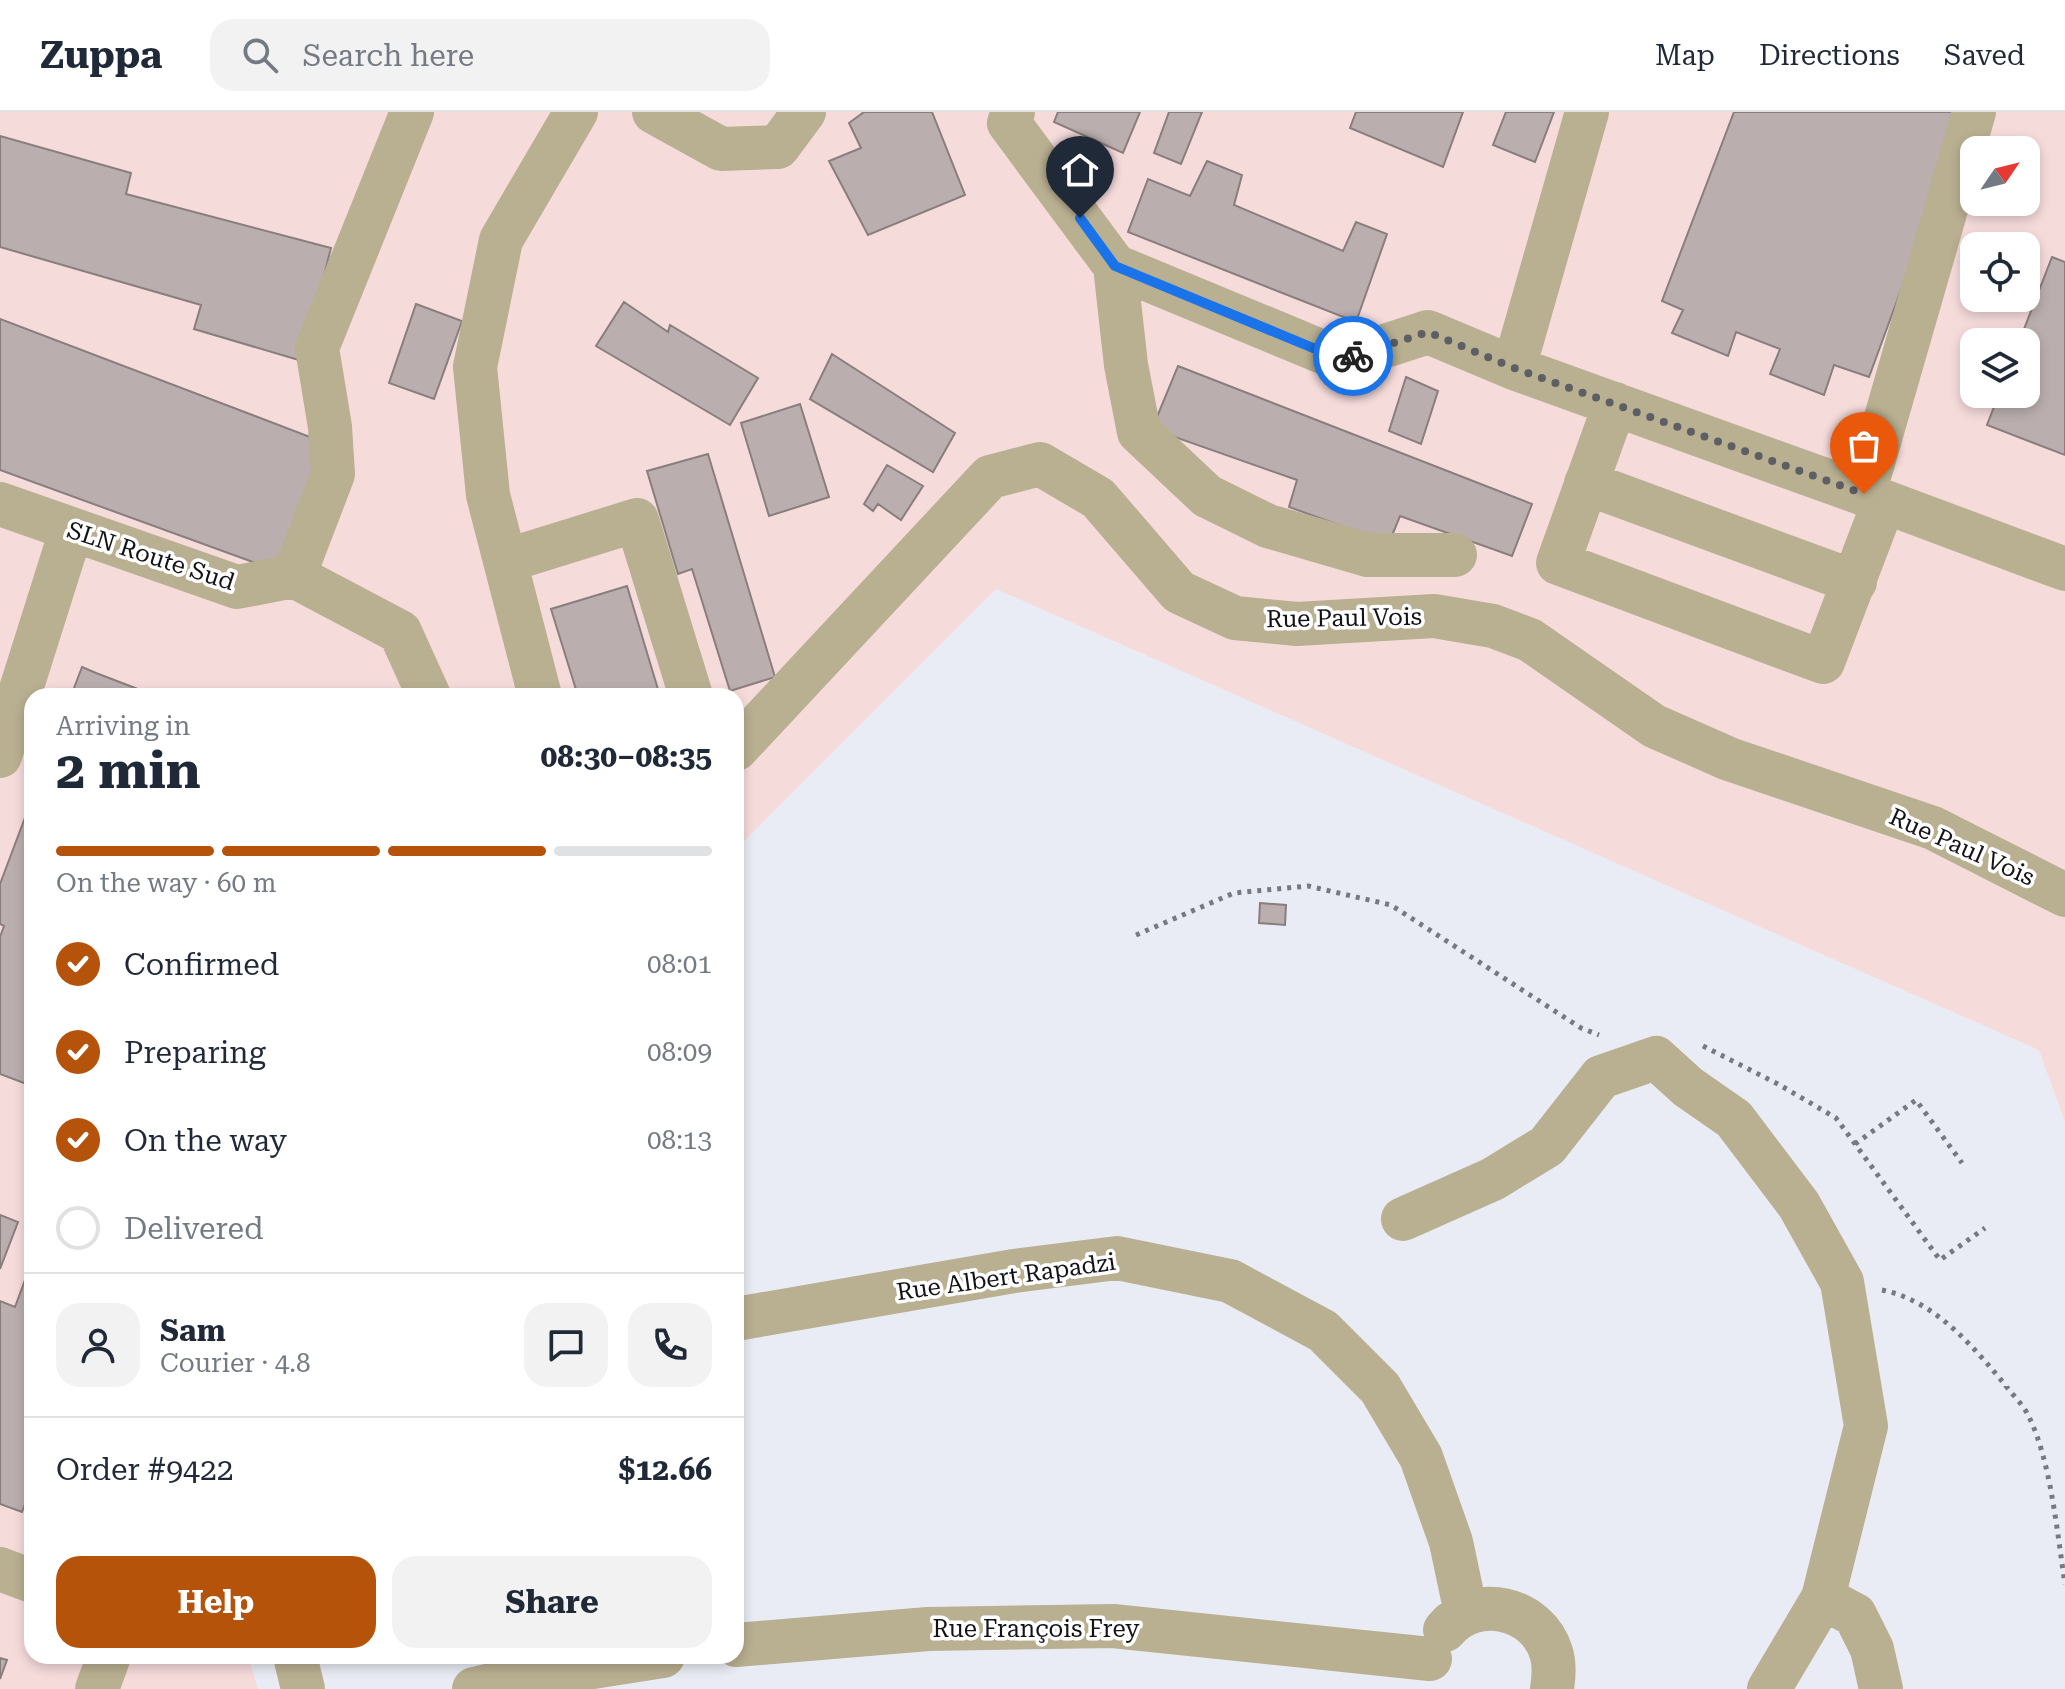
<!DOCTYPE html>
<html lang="en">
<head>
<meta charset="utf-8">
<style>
  :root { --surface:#fff; --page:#f2f2f3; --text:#1f2937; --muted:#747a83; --line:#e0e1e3; --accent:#b45309 }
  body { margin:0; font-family:"Roboto Serif",serif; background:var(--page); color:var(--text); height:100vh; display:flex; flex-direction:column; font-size:30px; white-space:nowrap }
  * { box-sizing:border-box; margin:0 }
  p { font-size:26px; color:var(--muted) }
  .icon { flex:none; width:44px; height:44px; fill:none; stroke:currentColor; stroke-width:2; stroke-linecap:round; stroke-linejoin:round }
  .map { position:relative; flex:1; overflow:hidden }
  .side { position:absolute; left:24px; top:576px; width:720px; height:976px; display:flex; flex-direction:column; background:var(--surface); border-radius:24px; box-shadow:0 4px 12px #0003 }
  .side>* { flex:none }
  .needle { width:52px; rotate:55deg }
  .fabs { position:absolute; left:1960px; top:24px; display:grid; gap:16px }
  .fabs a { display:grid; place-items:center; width:80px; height:80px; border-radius:16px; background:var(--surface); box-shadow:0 4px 12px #0003; font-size:40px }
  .pin { position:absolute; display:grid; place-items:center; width:68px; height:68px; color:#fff; margin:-82px -34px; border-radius:50% 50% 50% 0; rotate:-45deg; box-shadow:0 0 8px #0007 }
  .pin .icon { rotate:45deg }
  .courier { position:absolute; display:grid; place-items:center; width:80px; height:80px; margin:-40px; border:6px solid #1a73e8; border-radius:50%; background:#fff; color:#222; box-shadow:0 2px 10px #0007 }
  .head em { font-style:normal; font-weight:700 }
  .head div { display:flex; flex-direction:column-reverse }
  .head { display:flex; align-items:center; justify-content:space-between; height:136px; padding:0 32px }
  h1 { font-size:52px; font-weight:700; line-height:60px }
  .bar { display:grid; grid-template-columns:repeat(4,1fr); gap:12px 8px; align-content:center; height:96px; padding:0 32px }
  .bar i { height:10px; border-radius:6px; background:var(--line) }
  .bar .selected { background:var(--accent) }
  .bar p { grid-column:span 4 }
  .line { display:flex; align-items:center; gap:20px; padding:0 32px; border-top:2px solid var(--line) }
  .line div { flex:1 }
  .round { display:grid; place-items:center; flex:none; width:84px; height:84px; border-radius:24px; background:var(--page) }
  ol { padding:0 32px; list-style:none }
  li { display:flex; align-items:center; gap:24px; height:88px }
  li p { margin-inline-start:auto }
  li .icon { padding:8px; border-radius:50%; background:var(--accent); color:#fff; stroke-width:4 }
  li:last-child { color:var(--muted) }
  li i { width:44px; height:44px; border:4px solid var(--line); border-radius:50% }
  .action { display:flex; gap:16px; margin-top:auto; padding:16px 32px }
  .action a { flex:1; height:92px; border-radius:24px; background:var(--accent); color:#fff; font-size:32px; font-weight:700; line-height:92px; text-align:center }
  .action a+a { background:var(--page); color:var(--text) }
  header { display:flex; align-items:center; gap:48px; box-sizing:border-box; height:112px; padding:0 40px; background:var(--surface); border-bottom:2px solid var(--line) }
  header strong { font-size:38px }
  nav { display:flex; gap:44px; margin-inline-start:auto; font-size:28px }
  .search { width:560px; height:72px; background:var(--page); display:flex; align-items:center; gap:20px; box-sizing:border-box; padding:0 28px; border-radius:24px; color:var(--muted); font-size:30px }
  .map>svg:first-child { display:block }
</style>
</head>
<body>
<header>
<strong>Zuppa</strong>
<div class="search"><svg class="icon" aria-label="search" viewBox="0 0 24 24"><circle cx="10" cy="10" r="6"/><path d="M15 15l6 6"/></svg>Search here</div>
<nav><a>Map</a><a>Directions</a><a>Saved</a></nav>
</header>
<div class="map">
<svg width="2065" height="1577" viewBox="0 0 2065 1577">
  <rect width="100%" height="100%" fill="#eaecf5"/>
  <path fill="#f6dbdb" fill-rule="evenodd" d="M0,0H2065V1010L2039,938L996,477L736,737V584H32V1544H248L258,1577H0ZM1974,38H2026V90H1974ZM1974,134H2026V186H1974ZM1974,230H2026V282H1974Z"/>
  <path fill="#baafae" stroke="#897e7d" stroke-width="2" d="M864,0H932L965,83L868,123L829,49L861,36L849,11Z
    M1058,0H1140L1123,41L1054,10Z
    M1169,0H1202L1181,52L1154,41Z
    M1356,0H1463L1443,55L1350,16Z
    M1506,0H1554L1535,50L1493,33Z
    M1734,0H1955L1965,4L1869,265L1834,253L1824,283L1770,262L1780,237L1736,220L1728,244L1672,221L1683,198L1662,189Z
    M0,24L131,61L126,82L331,136L302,249L194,217L201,193L0,135Z
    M1207,49L1242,63L1234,93L1343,139L1356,110L1387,122L1356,210L1128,120L1148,67L1190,84Z
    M2052,145L2065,150V343L1987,313L1999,282H2026V230H2019Z
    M624,190L668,220L670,213L758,266L730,313L596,234Z
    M416,192L462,209L434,287L389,271Z
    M0,207L339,336L294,465L0,358Z
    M832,242L955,321L933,360L810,287Z
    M1178,254L1532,392L1512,444L1400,404L1389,431L1289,395L1297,368L1152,317Z
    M1406,265L1438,279L1421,332L1389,319Z
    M800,292L829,385L769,404L741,311Z
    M708,342L775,565L730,579L692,457L678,462L647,359Z
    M887,353L923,374L901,408L878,392L873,399L864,392Z
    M627,474L660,584H578L551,497Z
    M82,555L96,561L156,584H71Z
    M32,687V974L0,962V825L4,814L0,812V772Z
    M1260,791L1286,793L1285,813L1259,811Z
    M0,1103L18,1110L0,1157Z
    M32,1149V1374L22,1400L0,1392V1189L15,1195Z
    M0,1546L7,1548L0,1567Z"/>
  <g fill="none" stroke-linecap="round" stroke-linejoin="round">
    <path stroke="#787980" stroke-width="5" stroke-dasharray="4 6" stroke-linecap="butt" d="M1136,823L1234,781L1308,774L1391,793L1581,916L1599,923
      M1703,934L1778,972L1836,1006L1940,1148L1985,1116
      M1855,1032L1916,988L1962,1051
      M1882,1178C1934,1188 1974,1235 2006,1274C2013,1283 2023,1293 2028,1303C2051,1348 2057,1421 2065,1472"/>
    <path stroke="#b9af91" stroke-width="44" d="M654,0L721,37L778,35L804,0
      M1013,0L1009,11L1115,154L1342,248L1428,220L1514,256L1864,382
      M1974,0L1864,382L2065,457
      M1115,154L1126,253L1139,320L1207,384L1268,414L1368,443H1455
      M1514,256L1587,0
      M1615,292L1558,451L1823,550L1884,390
      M1586,371L1855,470
      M0,392L237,475L294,464L333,362L330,315L317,236L412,0
      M505,449L637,408L691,584
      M294,464L400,520L429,584
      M540,584L488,383L475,255L501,128L576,0
      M736,637L990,365L1040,352L1098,386L1179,480L1235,506L1297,512L1434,504L1493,514L1530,528L1654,614L1729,647L1933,716L2065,783
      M0,644L71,419
      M1403,1107L1493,1067L1547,1034L1601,965L1656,946L1688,975L1734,1007L1799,1093L1842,1170L1866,1314L1823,1486L1769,1577
      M736,1207L1014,1159L1117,1146L1230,1169L1323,1219L1380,1276L1421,1345L1451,1430L1466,1501
      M0,1457L32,1469
      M1823,1486L1855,1503L1872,1537L1881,1577
      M1445,1518C1475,1481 1537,1495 1551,1540C1555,1552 1554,1564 1552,1577
      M736,1533L928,1517L1113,1514L1430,1547
      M295,1544L303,1577
      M97,1577L109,1544
      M474,1577L523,1566L663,1544"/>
  </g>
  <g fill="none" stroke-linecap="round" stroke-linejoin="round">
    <path stroke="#5e5f65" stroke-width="8" stroke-dasharray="0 14.4" d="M1353,244L1428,220L1514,256L1864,382"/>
    <path stroke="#1a73e8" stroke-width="10" d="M1080,106L1115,154L1342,248L1353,244"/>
  </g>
  <g text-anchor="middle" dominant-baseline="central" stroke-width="7" stroke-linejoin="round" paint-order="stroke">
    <g font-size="24" fill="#131317" stroke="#fff">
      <text transform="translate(151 444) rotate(18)">SLN Route Sud</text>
      <text transform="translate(1344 506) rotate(-1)">Rue Paul Vois</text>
      <text transform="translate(1962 735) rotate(24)">Rue Paul Vois</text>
      <text transform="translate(1006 1165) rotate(-8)">Rue Albert Rapadzi</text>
      <text x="1036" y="1517">Rue François Frey</text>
    </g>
  </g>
</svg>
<div class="fabs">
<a><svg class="needle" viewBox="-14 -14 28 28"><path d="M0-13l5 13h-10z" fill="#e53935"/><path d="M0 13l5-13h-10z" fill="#747a83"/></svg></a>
<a><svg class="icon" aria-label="locate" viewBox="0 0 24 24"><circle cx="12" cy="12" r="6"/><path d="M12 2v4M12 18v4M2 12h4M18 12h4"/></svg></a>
<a><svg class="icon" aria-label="layers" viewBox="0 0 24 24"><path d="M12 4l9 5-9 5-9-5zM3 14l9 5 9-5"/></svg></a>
</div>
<div class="pin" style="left:1864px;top:382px;background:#ea580c"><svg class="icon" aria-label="bag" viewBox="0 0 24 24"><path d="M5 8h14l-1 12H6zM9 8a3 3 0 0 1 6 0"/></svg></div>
<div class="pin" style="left:1080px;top:106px;background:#1f2937"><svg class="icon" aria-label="home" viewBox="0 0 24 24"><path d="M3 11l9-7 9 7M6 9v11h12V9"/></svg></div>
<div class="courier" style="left:1353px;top:244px"><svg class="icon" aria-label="bike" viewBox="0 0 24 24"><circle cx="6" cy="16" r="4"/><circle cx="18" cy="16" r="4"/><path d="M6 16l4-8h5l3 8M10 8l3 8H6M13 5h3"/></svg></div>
<section class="side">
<div class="head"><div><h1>2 min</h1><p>Arriving in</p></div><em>08:30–08:35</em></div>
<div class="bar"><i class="selected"></i><i class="selected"></i><i class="selected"></i><i></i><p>On the way · 60 m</p></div>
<ol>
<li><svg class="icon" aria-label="check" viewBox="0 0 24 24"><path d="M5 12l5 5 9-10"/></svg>Confirmed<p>08:01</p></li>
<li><svg class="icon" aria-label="check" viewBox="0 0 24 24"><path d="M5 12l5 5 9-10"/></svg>Preparing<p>08:09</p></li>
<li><svg class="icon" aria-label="check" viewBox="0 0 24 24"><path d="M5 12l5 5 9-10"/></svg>On the way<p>08:13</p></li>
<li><i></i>Delivered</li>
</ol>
<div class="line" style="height:144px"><a class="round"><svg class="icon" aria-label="person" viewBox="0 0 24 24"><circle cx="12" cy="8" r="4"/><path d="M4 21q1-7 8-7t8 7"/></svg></a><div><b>Sam</b><p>Courier · 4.8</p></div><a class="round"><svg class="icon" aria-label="chat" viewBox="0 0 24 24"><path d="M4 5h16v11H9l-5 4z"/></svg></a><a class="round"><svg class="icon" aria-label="phone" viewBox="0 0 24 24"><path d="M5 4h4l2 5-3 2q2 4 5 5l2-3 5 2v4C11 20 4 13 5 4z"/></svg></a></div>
<div class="line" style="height:104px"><div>Order #9422</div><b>$12.66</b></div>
<div class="action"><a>Help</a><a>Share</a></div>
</section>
</div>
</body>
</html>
